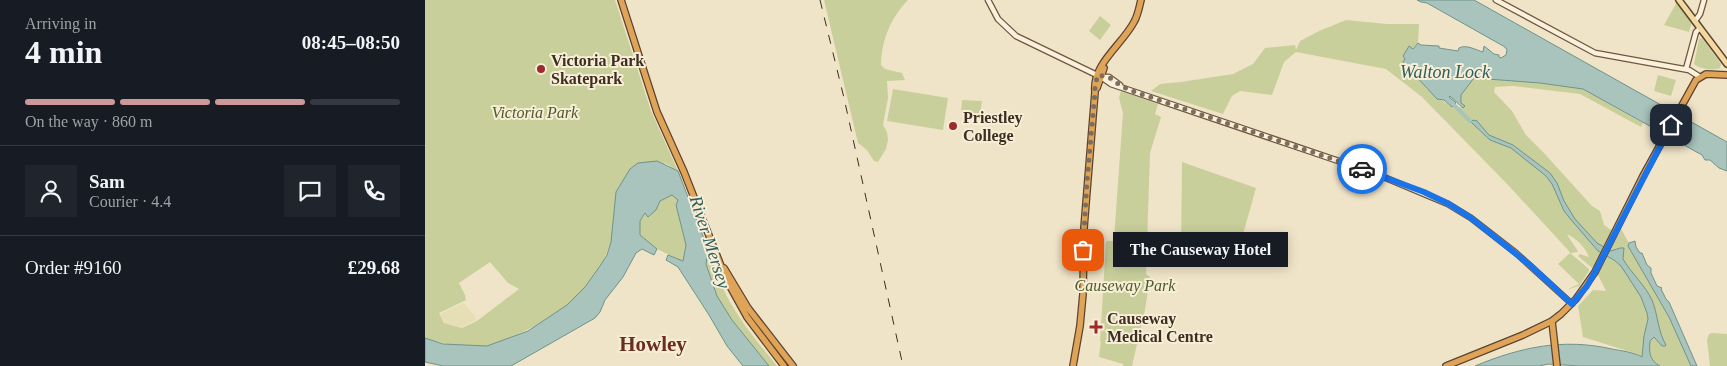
<!DOCTYPE html>
<html lang="en">
<head>
<meta charset="utf-8">
<style>
  :root { --surface:#171b24; --page:#20242c; --text:#f1f3f6; --muted:#9ea1a6; --line:#363941; --accent:#cc999b }
  body { margin:0; font-family:"Times New Roman",serif; background:var(--page); color:var(--text); height:100vh; display:flex; flex-direction:column; font-size:19px; white-space:nowrap }
  * { box-sizing:border-box; margin:0 }
  p { font-size:16px; color:var(--muted) }
  .icon { flex:none; width:28px; height:28px; fill:none; stroke:currentColor; stroke-width:2; stroke-linecap:round; stroke-linejoin:round }
  .map { position:relative; flex:1; overflow:hidden }
  .side { display:flex; flex-direction:column; background:var(--surface); width:425px }
  .side>* { flex:none }
  .pin { position:absolute; display:grid; place-items:center; width:42px; height:42px; color:#fff; margin:-21px; border-radius:10px; box-shadow:0 2px 8px #0006 }
  .courier { position:absolute; display:grid; place-items:center; width:50px; height:50px; margin:-25px; border:4px solid #1a73e8; border-radius:50%; background:#fff; color:#222; box-shadow:0 1px 6px #0007 }
  .bubble { position:absolute; height:35px; border-radius:0px; background:var(--surface); box-shadow:0 2px 12px #0003; font-size:16px; font-weight:800; line-height:35px; text-align:center }
  .overview em { font-style:normal; font-weight:800 }
  .overview div { display:flex; flex-direction:column-reverse }
  .overview { display:flex; align-items:center; justify-content:space-between; height:85px; padding:0 25px }
  h1 { font-size:32px; font-weight:800; line-height:38px }
  .bar { display:grid; grid-template-columns:repeat(4,1fr); gap:8px 5px; align-content:center; height:60px; padding:0 25px }
  .bar i { height:6px; border-radius:4px; background:var(--line) }
  .bar .active { background:var(--accent) }
  .bar p { grid-column:span 4 }
  .line { display:flex; align-items:center; gap:12px; padding:0 25px; border-top:1px solid var(--line) }
  .line div { flex:1 }
  .round { display:grid; place-items:center; flex:none; width:52px; height:52px; border-radius:0px; background:var(--page) }
  main { display:flex; flex:1; min-height:0 }
  .map>svg:first-child { display:block }
</style>
</head>
<body>
<main>
<section class="side">
<div class="overview"><div><h1>4 min</h1><p>Arriving in</p></div><em>08:45–08:50</em></div>
<div class="bar"><i class="active"></i><i class="active"></i><i class="active"></i><i></i><p>On the way · 860 m</p></div>
<div class="line" style="height:90px"><a class="round"><svg class="icon" aria-label="person" viewBox="0 0 24 24"><circle cx="12" cy="8" r="4"/><path d="M4 21q1-7 8-7t8 7"/></svg></a><div><b>Sam</b><p>Courier · 4.4</p></div><a class="round"><svg class="icon" aria-label="chat" viewBox="0 0 24 24"><path d="M4 5h16v11H9l-5 4z"/></svg></a><a class="round"><svg class="icon" aria-label="phone" viewBox="0 0 24 24"><path d="M5 4h4l2 5-3 2q2 4 5 5l2-3 5 2v4C11 20 4 13 5 4z"/></svg></a></div>
<div class="line" style="height:65px"><div>Order #9160</div><b>£29.68</b></div>
</section>
<div class="map">
<svg width="1302" height="366" viewBox="0 0 1302 366">
  <rect width="100%" height="100%" fill="#f0e4c8"/>
  <path fill="#e6deb5" d="M39,303L50,316L51,320L37,327L20,323L15,314Z"/>
  <path fill="#c9cf9b" fill-rule="evenodd" d="M0,0H190L226,111L253,171L240,163L186,241C172,289 127,322 83,338C76,341 68,345 61,346C41,349 19,344 0,338ZM65,262L83,283L94,289L52,321L37,328L19,323L14,313L41,300L40,295L34,283Z
    M399,0H483C465,19 457,39 456,65L460,69L477,73L480,80L462,81L463,98L458,125L462,132L463,140L461,149L453,162L449,161L442,150L433,143Z
    M1252,2L1267,22L1264,32L1239,25Z
    M675,16L686,25L675,40L664,31Z
    M921,20L962,24H994L993,43L987,49L984,47L979,56L988,73L999,84L1001,88L1025,106L1028,105L1038,108L1039,106L1036,103V95L1049,78L1115,83L1158,89L1218,123L1216,127L1155,94L1088,86L1070,87L1069,92L1087,111L1101,135L1119,153L1167,206L1175,211L1179,225L1193,235L1196,229L1204,243L1203,246L1244,317L1266,366H1235L1212,354L1158,337L1153,306L1168,290L1181,291L1169,267L1167,268L1153,256L1155,254L1164,257C1160,247 1152,239 1142,234C1145,240 1151,247 1153,252L1145,253L1164,269V271L1154,286L1141,290L1154,284L1133,264L1145,253L1143,250L1084,186L997,97L961,69L871,52L859,62L847,95L815,91L807,96L798,114L726,91L735,84L756,82L808,74L828,64L840,48L870,45L871,50L875,41L894,31Z
    M1277,38L1296,64L1295,68C1289,71 1274,69 1269,64L1274,39Z
    M1233,75L1251,80L1246,96L1229,91Z
    M468,89L523,98L518,130L462,121Z
    M696,91L733,104L730,114L736,117L725,153L721,274L725,277L720,310L707,366H698V364L674,357L676,341H675L681,243L682,241H689L690,225L698,113L694,98Z
    M537,100L557,101L555,115L536,113Z
    M757,162L831,188L813,252L756,253Z
    M247,195L253,200L251,205L261,245L258,262L232,249L215,235V221L221,213L224,217L235,201Z
    M283,249L294,278L292,279L296,288H298C309,314 334,344 352,366H344L307,320L292,296L281,264Z
    M1287,333L1302,334V366H1285L1282,340L1284,334Z"/>
  <path fill="#a9c4bc" stroke="#6f938a" d="M992,0H1049L1302,142V171L1294,168L1285,160H1280L1277,155L1158,89L1115,83L1049,78L1036,95V103L1040,106L1038,108L1025,96L1024,97L1031,103L1027,107L1019,100L1012,99L988,73L986,74L979,67L978,62L980,59L978,56L984,46L988,49L993,43L996,45L1014,46V48L1033,51L1034,48C1041,44 1051,50 1058,52L1059,46L1069,54L1074,55V57L1076,58L1081,55L1082,50L1080,47L1002,3L996,2Z
    M1048,120L1052,121L1064,135L1088,145L1125,173L1132,183L1139,201L1150,219L1172,243L1186,251L1195,248H1199L1198,259C1206,273 1220,285 1227,300C1233,315 1233,332 1241,345L1240,346H1237L1229,337L1225,341C1224,352 1224,360 1235,366H1155L1123,364L1114,366H1050C1096,347 1138,338 1187,349C1197,351 1208,352 1217,357L1219,336L1223,319L1222,313L1216,297L1196,266L1189,260L1173,251L1148,222L1139,211L1127,184L1121,176L1086,148L1065,140L1047,123L1046,122Z
    M232,161L253,171L283,249L281,264L292,296L307,320L344,366H318L302,346L284,315L253,267L241,260L243,255L258,261L261,245L251,205L253,200L247,195L235,201L231,210L223,217L220,213L215,221V235L232,249L229,255L217,249L211,253L198,277L180,300L175,312L170,318L86,366H18L0,362V338L18,344L62,346L103,331L142,305L160,287L175,266L182,255L186,242L191,192L205,169L213,163Z
    M1210,241L1211,247L1215,253H1217L1222,265L1226,268V273L1232,286L1237,288L1236,289L1241,299L1244,302L1272,366H1266L1244,317L1203,246L1204,243Z"/>
  <g fill="none" stroke-linecap="round" stroke-linejoin="round">
    <path stroke="#a9c4bc" stroke-width="4" d="M1026,102L1045,121"/>
    <defs>
      <path id="secondary" d="M563,0L573,19L591,36L676,77L686,84L949,173L1023,204L1046,218L1091,253L1147,304
        M1071,0L1170,53L1264,70L1275,77
        M1270,21L1275,14L1279,0
        M1261,69L1271,32L1275,28
        M676,77H684L695,85"/>
      <path id="primary" d="M1254,0L1302,64"/>
      <path id="highway" d="M196,0L232,112L259,172L296,266V270L322,317L359,366
        M672,88L679,68
        M297,267L299,268L323,308L368,366
        M1127,321L1132,366
        M648,366L655,326L658,294L659,228L670,92C667,64 697,45 709,22C713,15 714,8 716,0
        M1021,366L1098,335L1127,321L1136,314L1151,299L1170,272L1218,176L1271,80L1281,74L1302,75"/>
    </defs>
    <use href="#secondary" stroke="#6f573f" stroke-width="7"/>
    <use href="#primary" stroke="#5b4430" stroke-width="8"/>
    <use href="#highway" stroke="#5b4430" stroke-width="8"/>
    <use href="#secondary" stroke="#faf1dc" stroke-width="4.5"/>
    <use href="#primary" stroke="#f3d9a0" stroke-width="5"/>
    <use href="#highway" stroke="#e0a458" stroke-width="5.5"/>
    <path stroke="#3d2e20" stroke-width="1" stroke-dasharray="9 9" stroke-linecap="butt" d="M395,0L419,98L478,366"/>
  </g>
  <g fill="none" stroke-linecap="round" stroke-linejoin="round">
    <path stroke="#7c6e5b" stroke-width="5" stroke-dasharray="0 9" d="M658,250L662,181L670,92V85L673,75L684,77L696,86L710,92L937,169"/>
    <path stroke="#1a73e8" stroke-width="6" d="M937,169L999,192L1024,204L1046,218L1105,265L1147,304L1162,286L1170,272L1246,125"/>
  </g>
  <g fill="#9e2a2b" stroke="#f7eed8" stroke-width="2">
    <circle cx="116" cy="69" r="5"/>
    <circle cx="528" cy="126" r="5"/>
    <path d="M668.5 319.5h5v5h5v5h-5v5h-5v-5h-5v-5h5z"/>
  </g>
  <g text-anchor="middle" dominant-baseline="central" stroke-width="4" stroke-linejoin="round" paint-order="stroke">
    <g font-size="16" font-weight="bold" fill="#3d2e20" stroke="#f7eed8" text-anchor="start">
      <text x="126" y="60">Victoria Park<tspan x="126" dy="18">Skatepark</tspan></text>
      <text x="538" y="117">Priestley<tspan x="538" dy="18">College</tspan></text>
      <text x="682" y="318">Causeway<tspan x="682" dy="18">Medical Centre</tspan></text>
    </g>
    <g font-size="16" font-style="italic" fill="#4d5a26" stroke="#f7eed8">
      <text x="110" y="112">Victoria Park</text>
      <text x="700" y="285">Causeway Park</text>
    </g>
    <g font-size="18" font-style="italic" fill="#2f5d5a" stroke="#f7eed8">
      <text x="1020" y="72">Walton Lock</text>
      <text transform="translate(285 242) rotate(72)">River Mersey</text>
    </g>
    <g font-size="21" font-weight="bold" fill="#6b2e1e" stroke="#f7eed8">
      <text x="228" y="344">Howley</text>
    </g>
  </g>
</svg>
<div class="pin" style="left:658px;top:250px;background:#ea580c"><svg class="icon" aria-label="bag" viewBox="0 0 24 24"><path d="M5 8h14l-1 12H6zM9 8a3 3 0 0 1 6 0"/></svg></div>
<div class="pin" style="left:1246px;top:125px;background:#1f2937"><svg class="icon" aria-label="home" viewBox="0 0 24 24"><path d="M3 11l9-7 9 7M6 9v11h12V9"/></svg></div>
<div class="courier" style="left:937px;top:169px"><svg class="icon" aria-label="car" viewBox="0 0 24 24"><path d="M5 17H2v-5l4-1 3-4h7l3 4 3 1v5h-3M9 17h6M6 11h13"/><circle cx="7" cy="17" r="2"/><circle cx="17" cy="17" r="2"/></svg></div>
<div class="bubble" style="left:688px;top:232px;width:175px">The Causeway Hotel</div>
</div>
</main>
</body>
</html>
